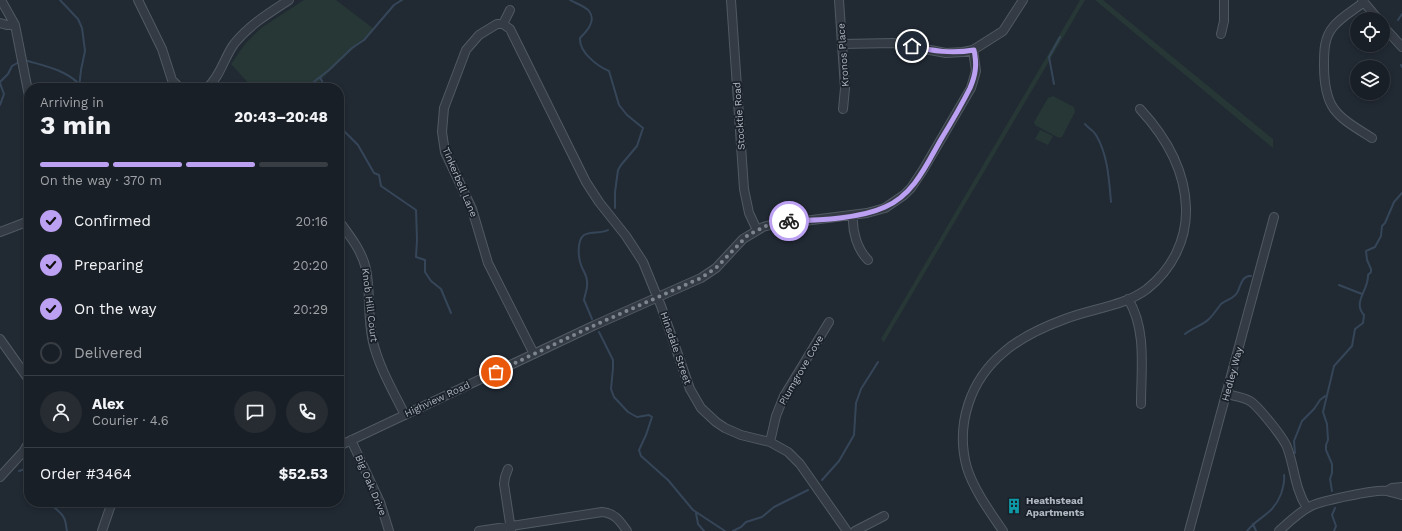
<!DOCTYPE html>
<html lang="en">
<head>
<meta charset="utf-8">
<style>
  :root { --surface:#191f26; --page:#262c32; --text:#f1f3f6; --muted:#9fa2a7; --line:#373d43; --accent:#bca0f2 }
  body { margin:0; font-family:"Work Sans",sans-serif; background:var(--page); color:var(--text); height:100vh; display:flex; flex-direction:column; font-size:15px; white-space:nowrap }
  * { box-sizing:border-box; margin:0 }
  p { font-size:13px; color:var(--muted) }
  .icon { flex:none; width:22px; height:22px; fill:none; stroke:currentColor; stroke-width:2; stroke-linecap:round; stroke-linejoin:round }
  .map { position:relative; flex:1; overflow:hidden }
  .drawer { position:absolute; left:24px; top:83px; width:320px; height:424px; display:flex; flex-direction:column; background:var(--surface); border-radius:16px; box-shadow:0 2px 6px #0003,0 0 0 1px var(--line) }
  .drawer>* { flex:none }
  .tools { position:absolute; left:1350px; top:12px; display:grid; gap:8px }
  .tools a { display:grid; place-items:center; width:40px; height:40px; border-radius:50%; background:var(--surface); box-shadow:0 2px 6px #0003,0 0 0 1px var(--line); font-size:20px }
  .pin { position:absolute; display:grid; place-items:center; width:34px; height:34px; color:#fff; margin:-17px; border:2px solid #fff; border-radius:50%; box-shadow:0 1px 4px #0007 }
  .courier { position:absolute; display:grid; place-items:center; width:40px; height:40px; margin:-20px; border:3px solid #bca0f2; border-radius:50%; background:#fff; color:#222; box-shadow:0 1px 5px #0007 }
  .overview em { font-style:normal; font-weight:700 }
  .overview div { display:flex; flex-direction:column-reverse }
  .overview { display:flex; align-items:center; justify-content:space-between; height:68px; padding:0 16px }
  h1 { font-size:26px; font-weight:700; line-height:30px }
  .bar { display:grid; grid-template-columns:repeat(4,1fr); gap:6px 4px; align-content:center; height:48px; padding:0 16px }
  .bar i { height:5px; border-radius:3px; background:var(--line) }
  .bar .current { background:var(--accent) }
  .bar p { grid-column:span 4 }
  .line { display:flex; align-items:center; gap:10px; padding:0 16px; border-top:1px solid var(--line) }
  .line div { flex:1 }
  .round { display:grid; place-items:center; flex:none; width:42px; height:42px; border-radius:21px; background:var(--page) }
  ol { padding:0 16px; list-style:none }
  li { display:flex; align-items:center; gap:12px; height:44px }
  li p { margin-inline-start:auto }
  li .icon { padding:4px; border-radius:50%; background:var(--accent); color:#111; stroke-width:4 }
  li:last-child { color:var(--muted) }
  li i { width:22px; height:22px; border:2px solid var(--line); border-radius:50% }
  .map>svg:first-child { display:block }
</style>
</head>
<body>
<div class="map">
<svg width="1402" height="531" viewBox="0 0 1402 531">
  <rect width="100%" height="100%" fill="#212933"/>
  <path fill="#263736" d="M304,0H336L374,29L312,88H253L231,64L245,44L261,28Z
    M1080,0H1085L884,342L881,339Z
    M1095,0H1103L1273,139V148Z
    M1053,96L1074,107L1075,112L1062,137L1059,138L1035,125L1034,122L1048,98Z
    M1040,130L1053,136L1048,145L1035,139Z"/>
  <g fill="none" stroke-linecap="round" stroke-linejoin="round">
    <path stroke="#364659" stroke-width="2" d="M60,0L78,19L82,28L85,51L81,70L79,88
      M570,0C575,3 585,6 589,11C597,21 586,32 580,38C579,52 597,66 609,71L619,105L627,115L643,128L637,146L621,165L618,170L615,192V208
      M1398,20L1402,14
      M24,61H28C45,66 65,70 78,83
      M1401,65L1402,67
      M320,77L325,88
      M0,82L8,74L12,66L19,62
      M0,83L4,94L0,105
      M1054,84L1049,57L1060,37
      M306,88L329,70L352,48L364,40L394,5L402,0
      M339,118L343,130L358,145L374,173L379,175L381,186L416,210L417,240L416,257L425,260V272L431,281L441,289L451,313
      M1085,124C1088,128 1093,130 1096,135C1108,155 1109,180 1111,202
      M1339,285L1362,294
      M592,319L584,300C585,294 588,288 587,282C587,275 583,271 581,265C578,257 577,240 584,235C591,231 601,234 608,230
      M599,332L613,360V368L611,389L614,397L628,412L637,417L649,415L652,417L646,435L639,450L641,456L668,480L693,510L725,531
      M1185,334C1192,328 1203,325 1209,319C1214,314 1217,309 1221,304C1227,299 1235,299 1238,291C1241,284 1243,275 1251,276
      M1295,453L1294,441L1302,421L1314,409L1320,400L1325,396
      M19,471L25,469L29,470
      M822,480L839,461L854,435L856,403L861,389L878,362
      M1332,491L1330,479L1332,473V464L1326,450V445L1328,440L1327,424L1323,412L1334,366L1352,346L1355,329L1363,323L1364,315C1352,302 1369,290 1368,275L1371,272V269L1367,260L1366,251L1375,247L1381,236L1382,226L1385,223L1394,202L1402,193
      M51,502C53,509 61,511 64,518C66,521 66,527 67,531
      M696,513L698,524L704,531
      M1253,524L1256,531
      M733,531L741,527L746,522L762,517L774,507L808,490
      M1247,531C1259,516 1273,515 1281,494C1283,488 1285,481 1284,475
      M1334,531L1336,526L1332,515L1335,508"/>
    <defs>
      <path id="minor" d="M1,0L15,25L29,96
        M138,0L162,49L172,80L180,88
        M731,0L744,189L749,213L757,230
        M839,0L845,88L843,109
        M1362,0L1378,19
        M1364,2C1354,10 1341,17 1333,27C1324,38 1324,51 1324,65C1324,110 1337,116 1372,138
        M0,23L7,25H15
        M503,24L510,29L586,182L599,202L626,236L643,262L661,306L690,389L701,408L716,422L725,428L741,435L770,442L788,452L800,464L847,531
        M503,24H497L479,35L466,50L444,108L442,132L445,152L472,209L488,263L534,354
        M503,24L510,10
        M1383,26L1402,47
        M1221,34L1224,21V0
        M842,44L893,43L946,53L963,52L973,50L1003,31L1023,0
        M207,88C220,77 224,58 234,44C249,25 269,13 289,0
        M853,216C852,231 857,249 868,260
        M339,221C350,236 362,251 366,269C371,293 367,317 373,342C379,367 393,391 405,415
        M0,232L29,221
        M1128,299C1147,329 1141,370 1141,404
        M0,339L29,380
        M1226,394C1234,396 1243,397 1250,401C1258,406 1283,437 1287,447C1295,468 1294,487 1307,508
        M351,440L380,502L389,531
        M770,442L776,416L784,396L829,322
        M339,446L595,325L701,278L716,268L743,239L763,227L786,221H804L867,213L885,208L904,195L911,188L923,170L971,88L976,71L973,50
        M508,469L505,477L504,484L511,530
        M0,477L23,452L29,442
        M1387,491L1392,488L1402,487
        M102,531L112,502
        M479,531L602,512C615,513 620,521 627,531
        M855,531L884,516
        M1003,531C990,512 974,490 967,468C955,425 970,380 1004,352C1020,338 1046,326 1065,319C1092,308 1123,307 1147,289C1172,269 1187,240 1186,208C1185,170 1165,136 1140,109
        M1189,531L1274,217
        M1279,531C1289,522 1299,512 1311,506C1321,501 1376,489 1387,491C1392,492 1397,494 1402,495"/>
    </defs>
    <use href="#minor" stroke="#515962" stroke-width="10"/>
    <use href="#minor" stroke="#343b44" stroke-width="8"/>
  </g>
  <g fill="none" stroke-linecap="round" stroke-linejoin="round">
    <path stroke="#7d858f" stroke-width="4" stroke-dasharray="0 7.2" d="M496,372L595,325L701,278L716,268L748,235L768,225L789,221"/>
    <path stroke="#bca0f2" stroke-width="5" d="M789,221C818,220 859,219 885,207C913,195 926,166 940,141C951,123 961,106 970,88C976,74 977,64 974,50C952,54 933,51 912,46"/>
  </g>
  <defs>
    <symbol id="building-bare" viewBox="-9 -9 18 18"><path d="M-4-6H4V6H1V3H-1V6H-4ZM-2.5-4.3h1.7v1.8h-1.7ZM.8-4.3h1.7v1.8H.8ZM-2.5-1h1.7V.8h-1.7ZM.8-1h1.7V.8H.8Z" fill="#0f9aa8" stroke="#192028" stroke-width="2.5" paint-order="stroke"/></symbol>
  </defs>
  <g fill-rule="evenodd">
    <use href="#building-bare" x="1003" y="495" width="22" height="22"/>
  </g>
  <g text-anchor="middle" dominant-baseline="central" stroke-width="3.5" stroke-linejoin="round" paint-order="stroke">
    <g font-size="10" fill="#aeb6c1" stroke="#192028">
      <text transform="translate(843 55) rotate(-94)">Kronos Place</text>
      <text transform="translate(739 116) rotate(-94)">Stocktie Road</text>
      <text transform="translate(460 182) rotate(67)">Tinkerbell Lane</text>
      <text transform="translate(370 305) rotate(83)">Knob Hill Court</text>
      <text transform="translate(676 348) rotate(71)">Hinsdale Street</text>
      <text transform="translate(801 370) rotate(-60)">Plumgrove Cove</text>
      <text transform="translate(1232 374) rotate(-75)">Hedley Way</text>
      <text transform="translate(437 399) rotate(-25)">Highview Road</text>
      <text transform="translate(371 485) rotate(67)">Big Oak Drive</text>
    </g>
    <g font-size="10" font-weight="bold" fill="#aeb6c1" stroke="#192028" text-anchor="start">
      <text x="1026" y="500">Heathstead<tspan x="1026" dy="12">Apartments</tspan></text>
    </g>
  </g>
</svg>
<div class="tools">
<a><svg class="icon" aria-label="locate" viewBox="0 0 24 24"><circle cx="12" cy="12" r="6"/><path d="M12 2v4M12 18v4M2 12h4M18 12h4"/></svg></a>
<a><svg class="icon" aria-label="layers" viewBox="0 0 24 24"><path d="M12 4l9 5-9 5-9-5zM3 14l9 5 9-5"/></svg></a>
</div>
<div class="pin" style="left:496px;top:372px;background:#ea580c"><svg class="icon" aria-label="bag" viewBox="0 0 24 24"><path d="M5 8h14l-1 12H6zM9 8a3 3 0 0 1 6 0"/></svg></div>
<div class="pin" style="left:912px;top:46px;background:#1f2937"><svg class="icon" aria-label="home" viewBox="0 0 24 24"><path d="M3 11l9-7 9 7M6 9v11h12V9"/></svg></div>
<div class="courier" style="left:789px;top:221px"><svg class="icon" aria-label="bike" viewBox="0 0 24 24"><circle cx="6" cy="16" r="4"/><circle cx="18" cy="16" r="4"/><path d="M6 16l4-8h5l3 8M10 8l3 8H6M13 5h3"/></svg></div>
<section class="drawer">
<div class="overview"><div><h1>3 min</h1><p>Arriving in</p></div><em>20:43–20:48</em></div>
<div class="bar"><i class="current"></i><i class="current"></i><i class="current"></i><i></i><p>On the way · 370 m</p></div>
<ol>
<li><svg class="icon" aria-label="check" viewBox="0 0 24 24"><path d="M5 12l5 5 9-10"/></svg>Confirmed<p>20:16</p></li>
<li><svg class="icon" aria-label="check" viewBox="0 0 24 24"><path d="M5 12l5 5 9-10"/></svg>Preparing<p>20:20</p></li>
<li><svg class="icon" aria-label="check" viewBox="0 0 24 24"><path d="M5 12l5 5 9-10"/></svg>On the way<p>20:29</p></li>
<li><i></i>Delivered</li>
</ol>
<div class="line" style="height:72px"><a class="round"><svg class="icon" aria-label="person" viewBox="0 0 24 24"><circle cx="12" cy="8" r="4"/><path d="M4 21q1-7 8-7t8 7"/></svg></a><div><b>Alex</b><p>Courier · 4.6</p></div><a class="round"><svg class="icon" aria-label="chat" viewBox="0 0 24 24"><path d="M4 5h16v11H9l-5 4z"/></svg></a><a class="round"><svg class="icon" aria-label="phone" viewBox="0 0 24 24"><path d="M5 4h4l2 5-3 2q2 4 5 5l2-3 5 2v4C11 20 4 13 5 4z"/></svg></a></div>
<div class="line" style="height:52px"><div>Order #3464</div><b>$52.53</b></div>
</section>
</div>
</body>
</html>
